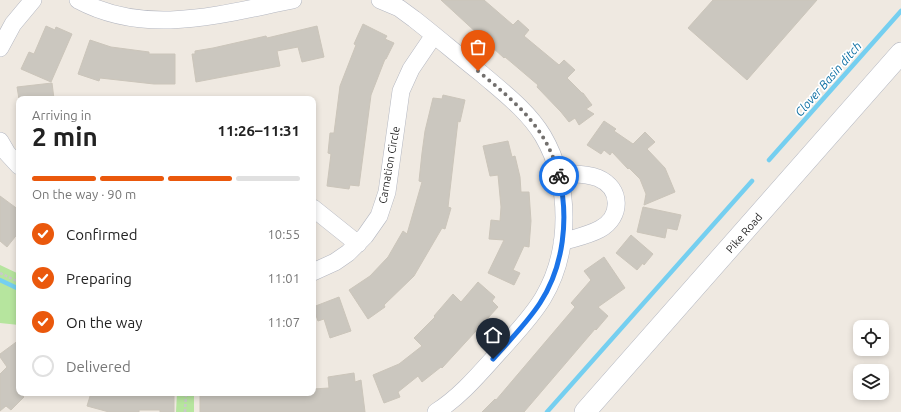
<!DOCTYPE html>
<html lang="en">
<head>
<meta charset="utf-8">
<style>
  :root { --surface:#fff; --page:#f2f2f2; --text:#222; --muted:#767676; --line:#e0e0e0; --accent:#ea580c }
  body { margin:0; font-family:Ubuntu,sans-serif; background:var(--page); color:var(--text); height:100vh; display:flex; flex-direction:column; font-size:15px; white-space:nowrap }
  * { box-sizing:border-box; margin:0 }
  p { font-size:13px; color:var(--muted) }
  .icon { flex:none; width:22px; height:22px; fill:none; stroke:currentColor; stroke-width:2; stroke-linecap:round; stroke-linejoin:round }
  .map { position:relative; flex:1; overflow:hidden }
  .sheet { position:absolute; left:16px; top:96px; width:300px; height:300px; display:flex; flex-direction:column; background:var(--surface); border-radius:8px; box-shadow:0 2px 6px #0003 }
  .sheet>* { flex:none }
  .buttons { position:absolute; left:853px; top:320px; display:grid; gap:8px }
  .buttons a { display:grid; place-items:center; width:36px; height:36px; border-radius:8px; background:var(--surface); box-shadow:0 2px 6px #0003; font-size:20px }
  .pin { position:absolute; display:grid; place-items:center; width:34px; height:34px; color:#fff; margin:-41px -17px; border-radius:50% 50% 50% 0; rotate:-45deg; box-shadow:0 0 4px #0007 }
  .pin .icon { rotate:45deg }
  .courier { position:absolute; display:grid; place-items:center; width:40px; height:40px; margin:-20px; border:3px solid #1a73e8; border-radius:50%; background:#fff; color:#222; box-shadow:0 1px 5px #0007 }
  .headline em { font-style:normal; font-weight:700 }
  .headline div { display:flex; flex-direction:column-reverse }
  .headline { display:flex; align-items:center; justify-content:space-between; height:68px; padding:0 16px }
  h1 { font-size:26px; font-weight:700; line-height:30px }
  .bar { display:grid; grid-template-columns:repeat(4,1fr); gap:6px 4px; align-content:center; height:48px; padding:0 16px }
  .bar i { height:5px; border-radius:3px; background:var(--line) }
  .bar .selected { background:var(--accent) }
  .bar p { grid-column:span 4 }
  ol { padding:0 16px; list-style:none }
  li { display:flex; align-items:center; gap:12px; height:44px }
  li p { margin-inline-start:auto }
  li .icon { padding:4px; border-radius:50%; background:var(--accent); color:#fff; stroke-width:4 }
  li:last-child { color:var(--muted) }
  li i { width:22px; height:22px; border:2px solid var(--line); border-radius:50% }
  .map>svg:first-child { display:block }
</style>
</head>
<body>
<div class="map">
<svg width="901" height="412" viewBox="0 0 901 412">
  <rect width="100%" height="100%" fill="#efe9e1"/>
  <path fill="#b6e59e" d="M0,265L19,274V325L0,323Z
    M177,393H194V412H176Z"/>
  <g fill="none" stroke-linecap="round" stroke-linejoin="round">
    <path stroke="#75cff0" stroke-width="4.5" d="M769,160L901,11
      M0,280L19,289
      M547,412L752,181"/>
  </g>
  <path fill="#cbc7bf" stroke="#cbc5ba" d="M441,0H484L513,25L518,20L529,30L524,36L559,65L564,60L575,70L567,78L582,93H583L592,105L586,109L594,114L579,125L575,118L569,122L561,112L537,87L538,85L505,57L504,58Z
    M713,0H817L747,80L688,28Z
    M363,24L387,36L385,39L394,43L386,59H385L371,95L359,186L350,185L349,189L327,186L331,154L328,153L330,133H334L340,86L356,45L354,44Z
    M46,26L55,30L56,27L72,34L51,82L21,69L29,52L34,54Z
    M317,26L324,57L302,62L298,47L277,51L280,66L196,82L192,54H195V51L213,48L266,36L267,38Z
    M90,40L111,47L149,52V54H175V84H154L100,78L99,81L78,74Z
    M52,83L54,99H19L17,87Z
    M443,95L465,100L460,122L458,121L448,207L451,208L445,229L442,228L414,276L384,305L385,307L368,319L349,290L370,276L388,257L403,231L407,234L422,182L419,181L422,153L425,131L433,98L442,99Z
    M604,121L616,129L614,131L633,144L645,132L655,142L647,149L665,168L675,192L644,205L646,194L640,179L629,168L628,169L612,152L610,155L604,150L601,154L587,145Z
    M508,141L512,157L515,156L520,177L521,192H529L531,221L529,247L524,246L513,270L520,273L514,285L488,273L504,240L489,239L491,220L500,221L501,207L498,175L490,176L483,146Z
    M0,196L19,210V232L7,247L0,241Z
    M643,207L681,215L677,230L667,228L665,238L637,232Z
    M631,235L653,254L644,265L643,263L637,270L616,253Z
    M604,257L625,288L598,307L608,316L596,330L595,329L524,412H482L495,399L496,400L575,307L571,303L591,280L584,271Z
    M478,282L495,297L492,301L498,307L442,368L441,367L422,382L418,376L398,392L400,397L384,403L373,375L399,364L422,346L414,338L435,317L434,316L453,294L461,302Z
    M339,297L351,331L330,338L324,319L318,321L313,307Z
    M19,340V393L24,397L11,410L6,406L0,411V374L7,367L0,357V354Z
    M354,373L355,382L361,380L365,412H200V393H313V389L329,388L328,377Z
    M91,393H174V412H160V410H139V412H109L87,406Z"/>
  <g fill="none" stroke-linecap="round" stroke-linejoin="round">
    <defs>
      <path id="minor" d="M78,0C147,37 221,14 293,0
        M380,0L399,8L414,19C437,37 459,56 482,74C504,93 528,111 543,136C571,184 571,251 543,298C531,318 514,335 499,352C479,374 461,396 436,412
        M0,48L13,24L33,0
        M0,141L7,153L19,166
        M558,173C571,174 586,173 598,178C622,188 622,217 600,229C589,235 575,238 562,242
        M313,208L358,244
        M313,272L335,262L348,253L365,236L379,216L387,192L401,91L411,69L434,35"/>
      <path id="tertiary" d="M585,412L901,53"/>
    </defs>
    <use href="#minor" stroke="#b4b7c1" stroke-width="18"/>
    <use href="#tertiary" stroke="#b4b7c1" stroke-width="22"/>
    <path stroke="#c9c9c9" stroke-width="2.5" stroke-dasharray="3 2" stroke-linecap="butt" d="M0,273L19,282
      M185,412L186,393"/>
    <use href="#minor" stroke="#fff" stroke-width="17"/>
    <use href="#tertiary" stroke="#fff" stroke-width="21"/>
  </g>
  <g fill="none" stroke-linecap="round" stroke-linejoin="round">
    <path stroke="#726f6d" stroke-width="4" stroke-dasharray="0 7.2" d="M478,71C515,102 547,127 559,176"/>
    <path stroke="#1a73e8" stroke-width="5" d="M493,359C509,341 527,323 540,303C564,266 569,218 559,176"/>
  </g>
  <g text-anchor="middle" dominant-baseline="central" stroke-width="3.5" stroke-linejoin="round" paint-order="stroke">
    <g font-size="11" fill="#2e2e2e" stroke="#fff">
      <text transform="translate(389 165) rotate(-80)">Carnation Circle</text>
      <text transform="translate(744 233) rotate(-49)">Pike Road</text>
    </g>
    <g font-size="12" font-style="italic" fill="#0d6fa3" stroke="#fff">
      <text transform="translate(828 79) rotate(-49)">Clover Basin ditch</text>
    </g>
  </g>
</svg>
<div class="buttons">
<a><svg class="icon" aria-label="locate" viewBox="0 0 24 24"><circle cx="12" cy="12" r="6"/><path d="M12 2v4M12 18v4M2 12h4M18 12h4"/></svg></a>
<a><svg class="icon" aria-label="layers" viewBox="0 0 24 24"><path d="M12 4l9 5-9 5-9-5zM3 14l9 5 9-5"/></svg></a>
</div>
<div class="pin" style="left:478px;top:71px;background:#ea580c"><svg class="icon" aria-label="bag" viewBox="0 0 24 24"><path d="M5 8h14l-1 12H6zM9 8a3 3 0 0 1 6 0"/></svg></div>
<div class="pin" style="left:493px;top:359px;background:#1f2937"><svg class="icon" aria-label="home" viewBox="0 0 24 24"><path d="M3 11l9-7 9 7M6 9v11h12V9"/></svg></div>
<div class="courier" style="left:559px;top:176px"><svg class="icon" aria-label="bike" viewBox="0 0 24 24"><circle cx="6" cy="16" r="4"/><circle cx="18" cy="16" r="4"/><path d="M6 16l4-8h5l3 8M10 8l3 8H6M13 5h3"/></svg></div>
<section class="sheet">
<div class="headline"><div><h1>2 min</h1><p>Arriving in</p></div><em>11:26–11:31</em></div>
<div class="bar"><i class="selected"></i><i class="selected"></i><i class="selected"></i><i></i><p>On the way · 90 m</p></div>
<ol>
<li><svg class="icon" aria-label="check" viewBox="0 0 24 24"><path d="M5 12l5 5 9-10"/></svg>Confirmed<p>10:55</p></li>
<li><svg class="icon" aria-label="check" viewBox="0 0 24 24"><path d="M5 12l5 5 9-10"/></svg>Preparing<p>11:01</p></li>
<li><svg class="icon" aria-label="check" viewBox="0 0 24 24"><path d="M5 12l5 5 9-10"/></svg>On the way<p>11:07</p></li>
<li><i></i>Delivered</li>
</ol>
</section>
</div>
</body>
</html>
